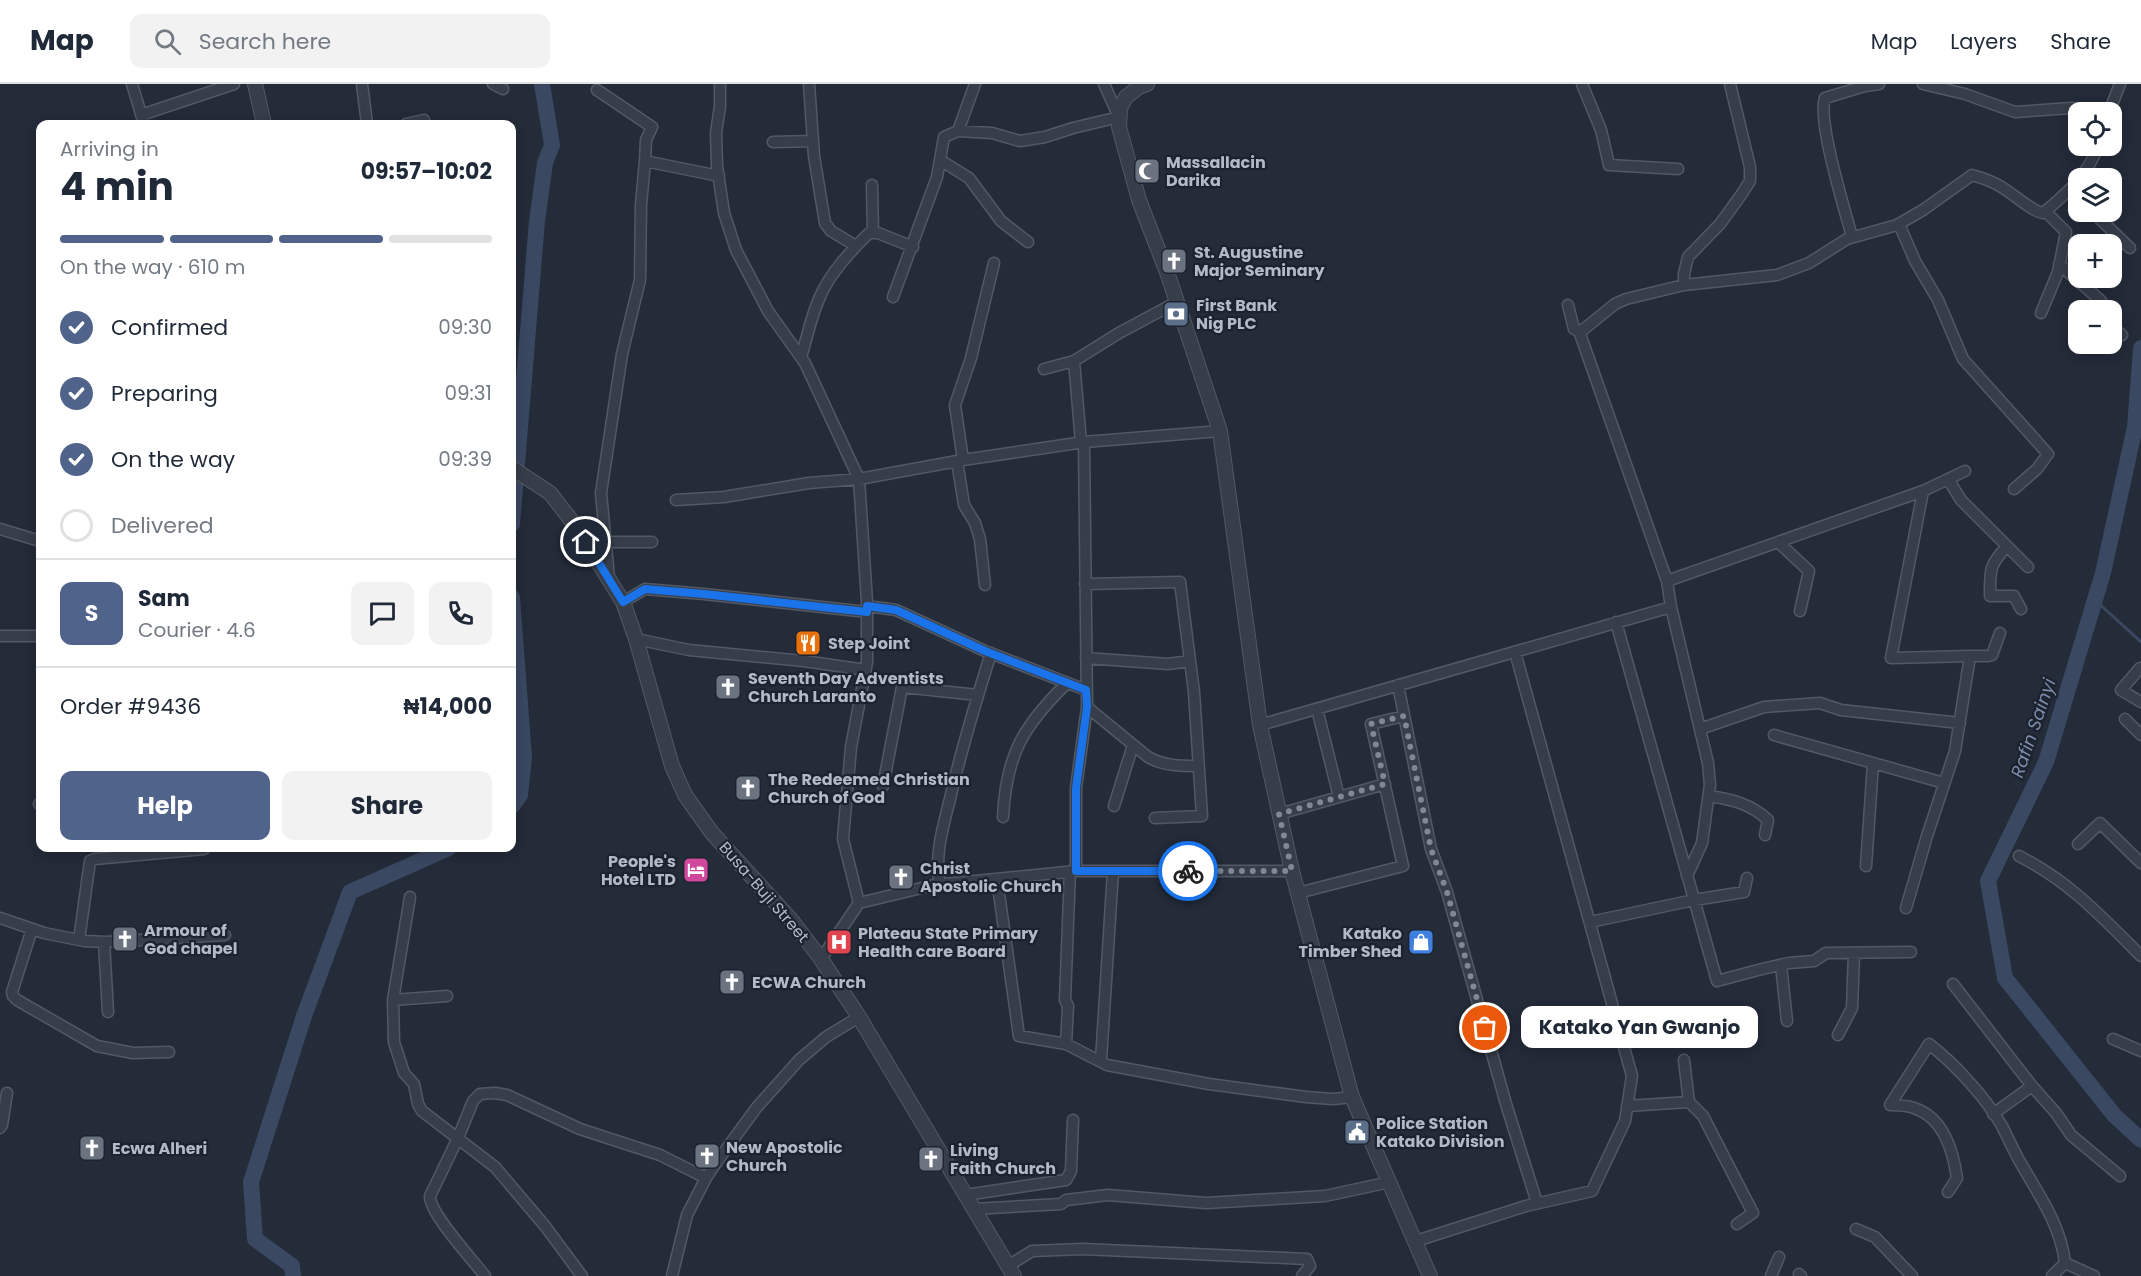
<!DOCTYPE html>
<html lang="en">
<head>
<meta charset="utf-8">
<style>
  :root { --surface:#fff; --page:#f2f2f3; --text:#1f2937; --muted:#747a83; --line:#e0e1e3; --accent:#50648b }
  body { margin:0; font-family:Poppins,sans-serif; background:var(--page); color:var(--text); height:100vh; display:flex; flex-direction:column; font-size:22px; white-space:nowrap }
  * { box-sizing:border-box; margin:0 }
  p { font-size:20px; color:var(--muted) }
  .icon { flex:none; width:33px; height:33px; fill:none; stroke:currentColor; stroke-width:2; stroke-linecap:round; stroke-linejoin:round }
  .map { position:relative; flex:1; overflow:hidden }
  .details { position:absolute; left:36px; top:36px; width:480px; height:732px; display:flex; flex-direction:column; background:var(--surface); border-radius:12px; box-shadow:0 3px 15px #0003 }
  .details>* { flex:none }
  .tools { position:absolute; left:2068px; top:18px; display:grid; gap:12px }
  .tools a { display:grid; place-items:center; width:54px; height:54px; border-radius:12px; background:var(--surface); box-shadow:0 3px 15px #0003; font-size:30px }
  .pin { position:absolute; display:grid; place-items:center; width:51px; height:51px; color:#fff; margin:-26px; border:3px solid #fff; border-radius:50%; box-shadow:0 2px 6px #0007 }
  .courier { position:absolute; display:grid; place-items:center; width:60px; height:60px; margin:-30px; border:4px solid #1a73e8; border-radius:50%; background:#fff; color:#222; box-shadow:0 2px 8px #0007 }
  .bubble { position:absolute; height:42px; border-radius:12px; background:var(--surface); box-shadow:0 3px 15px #0003; font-size:20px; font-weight:700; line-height:42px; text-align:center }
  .headline em { font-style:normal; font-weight:700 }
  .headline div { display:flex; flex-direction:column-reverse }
  .headline { display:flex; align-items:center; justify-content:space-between; height:102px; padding:0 24px }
  h1 { font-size:39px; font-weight:700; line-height:45px }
  .bar { display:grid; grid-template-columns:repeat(4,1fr); gap:9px 6px; align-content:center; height:72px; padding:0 24px }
  .bar i { height:8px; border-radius:4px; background:var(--line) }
  .bar .active { background:var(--accent) }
  .bar p { grid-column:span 4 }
  .line { display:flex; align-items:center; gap:15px; padding:0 24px; border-top:2px solid var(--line) }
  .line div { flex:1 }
  .round { display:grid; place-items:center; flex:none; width:63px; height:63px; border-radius:12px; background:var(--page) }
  ol { padding:0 24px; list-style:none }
  li { display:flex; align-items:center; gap:18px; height:66px }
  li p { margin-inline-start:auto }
  li .icon { padding:6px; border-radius:50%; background:var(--accent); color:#fff; stroke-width:4 }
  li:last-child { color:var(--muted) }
  li i { width:33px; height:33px; border:3px solid var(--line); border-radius:50% }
  .cta { display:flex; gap:12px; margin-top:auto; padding:12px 24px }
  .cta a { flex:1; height:69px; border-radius:12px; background:var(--accent); color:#fff; font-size:24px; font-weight:700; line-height:69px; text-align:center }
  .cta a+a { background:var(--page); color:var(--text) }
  header { display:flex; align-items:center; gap:36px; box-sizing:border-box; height:84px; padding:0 30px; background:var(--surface); border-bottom:2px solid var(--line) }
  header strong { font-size:28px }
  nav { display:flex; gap:33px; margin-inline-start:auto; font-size:21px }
  .search { width:420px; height:54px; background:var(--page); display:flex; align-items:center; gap:15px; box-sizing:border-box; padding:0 21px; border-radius:12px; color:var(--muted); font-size:22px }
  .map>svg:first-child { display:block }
</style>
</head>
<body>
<header>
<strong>Map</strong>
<div class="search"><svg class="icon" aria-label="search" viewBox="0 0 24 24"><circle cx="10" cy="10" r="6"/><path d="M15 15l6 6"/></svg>Search here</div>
<nav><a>Map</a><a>Layers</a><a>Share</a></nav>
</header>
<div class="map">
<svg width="2141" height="1192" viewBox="0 0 2141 1192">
  <rect width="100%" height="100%" fill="#242b39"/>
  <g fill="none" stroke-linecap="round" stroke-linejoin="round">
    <path stroke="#3a4862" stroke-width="3" d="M2095,516L2141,558"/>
    <path stroke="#3a4862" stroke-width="16" d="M2141,264L2135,343L2103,489L2046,678L1988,797L2005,894L2114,1031L2141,1056
      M512,440L537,137L545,79L552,61L542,0
      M512,513L524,673L520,711L512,722
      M293,1192L292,1182L255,1155L251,1098L304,932L350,808L449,764"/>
    <defs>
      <path id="minor" d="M132,0L144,40
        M362,0L367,40
        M493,0L503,5
        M720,0V22L716,49L717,82L724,129L736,166L768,227L805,279L859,395L867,518V578L851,663L843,755L859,819
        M809,0L814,72L825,139L831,147L856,162
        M1582,0L1601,46L1609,81L1678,85
        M1923,0L1965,10L2015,28L2071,24L2093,28
        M597,6L652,43L646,56L645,77
        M2109,28L2120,0
        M141,31L234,0
        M406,40L424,36
        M958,47L975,0
        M773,58L813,57
        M940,76L969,94L1001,137L1028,158
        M872,101L873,149
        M2097,128L2099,134L2130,164
        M1899,140L1915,177L1938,216L1963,275L2048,370L2037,385L2014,405
        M1852,153C1845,126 1817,37 1825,14L1865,2L1879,0
        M2059,180L2100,216L2103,220L2099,226
        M1684,201V190L1688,173L1720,140L1741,111L1750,97V83L1730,0
        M893,213L937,93L944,53L958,47L992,49L1020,57L1045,53L1073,44L1119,33L1104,0
        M1568,221L1574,245L1579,247L1584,245L1615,220L1626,215L1684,201L1777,191L1809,179L1847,155L1897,141L1923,126L1972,91C1983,94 1994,98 2003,104C2013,110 2033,128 2043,129C2065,111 2089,90 2098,62
        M2041,229L2058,188L2066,148L2045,127
        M2112,243L2122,251
        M1579,247L1667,497L1671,523L1708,679L1710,701L1702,759L1687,792
        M801,273C807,254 811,233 819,215C829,190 850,168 869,149H878L913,163
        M1074,277L1081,358
        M1044,285L1074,277L1119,249L1177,218
        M963,376L955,321L971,274L994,179
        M957,377L964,421L975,439L980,455L985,501
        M1948,395L1961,416L2028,483
        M676,416L724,413L809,399L859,395L963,376L1084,358L1220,347
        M0,445L40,457
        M604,458H652
        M1778,458L1809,487L1800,527
        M2007,462C1989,482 1990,485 1990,512H2014L2021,525
        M609,493L601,409L622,270L640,196L641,121L645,77L719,92
        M1667,497L1923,407L1965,387
        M1085,500L1180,498L1194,608L1202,732L1155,734
        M623,518L645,505L704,510L867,528
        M867,522L896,526L985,567L1086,606
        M1616,538L1717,897L1762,885L1789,879L1814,877L1826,869L1911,868
        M0,552H40
        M636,555L689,566L804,577L866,586
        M1970,572H1988L1992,571L2000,549
        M1086,574L1168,580L1190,577
        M2140,584L2121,606L2141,618
        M1398,601L1431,765L1447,808L1506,1020L1537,1119
        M1087,623L1148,673C1164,682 1180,682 1198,682
        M1317,625L1339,713
        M2125,635L2141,651
        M1260,641L1671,523
        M1700,645L1764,623L1820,619L1841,626L1960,639
        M1774,651L1944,699
        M883,702L902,603L978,611
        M1709,712C1731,715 1751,720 1768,736L1765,751
        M39,720H40
        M1114,722L1133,661
        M1279,730L1385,700
        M1003,733C1006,671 1023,642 1067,599
        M2078,760L2100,739L2141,779
        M2019,772C2070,798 2101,832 2141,872
        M1866,782L1873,679
        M1076,787V704L1087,623L1084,358
        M997,795L1019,952L1066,960L1107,981L1209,1000L1306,1013L1333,1015L1352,1013
        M940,801C934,773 943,742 950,715C961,666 976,617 991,569
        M1298,809L1403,782L1371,640L1404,632
        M410,813L393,916L394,958L404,989L414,1000L418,1020L422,1027L495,1083L545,1142L582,1192
        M1906,824L1927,752L1955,667L1970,572L1891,574L1923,407
        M0,834L44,849L84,857L106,858L225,851
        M1590,838L1694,816L1744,808L1747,794
        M32,845L12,908L13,912L17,916L97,962L133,969L169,968
        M79,856L90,777L95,775L204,765
        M104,858L108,928
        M821,875L859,819L934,801L1076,787H1292
        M1781,881L1787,937
        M1953,900L2032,1002L2056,1029L2071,1051L2120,1092
        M393,916L447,912
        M1838,951L1852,924L1854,870
        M2113,955L2141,967
        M1066,960L1068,922L1065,916L1070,787
        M1101,976L1113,787
        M1684,976L1689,1018L1703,1032L1753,1129L1737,1140
        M1627,1022L1689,1018
        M1993,1030L2032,1002
        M0,1044L2,1041L7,1009
        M1948,1108L1957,1094C1953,1067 1944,1034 1914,1024C1907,1021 1898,1021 1890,1021L1929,960C1955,980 1986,1014 2002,1042C2009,1056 2015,1070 2023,1083C2041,1114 2061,1143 2065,1179L2052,1192
        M965,1111L1066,1096L1071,1087L1073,1036
        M973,1125L1061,1120L1066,1116L1108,1111L1206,1119L1325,1112L1390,1098
        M1856,1145L1875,1153L1912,1192
        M1416,1157L1526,1122L1592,1107L1625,1037L1632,992L1515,568
        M2065,1179L2094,1192
        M1008,1182L1032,1167L1083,1165L1307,1175L1310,1182L1302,1192
        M1799,1190L1801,1192
        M485,1192C473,1176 429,1129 430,1112L458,1054L473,1017L480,1010L495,1009L507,1011L580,1045L660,1071L706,1094
        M672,1192L687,1131L706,1094L716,1079L757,1023L799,976L826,953L859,933
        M1771,1192L1779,1173"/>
      <path id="tertiary" d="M255,0L264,40
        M1147,0L1139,3L1126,13L1120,24L1119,43L1139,116L1168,191L1220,347L1260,641L1292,787L1352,1013L1430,1192
        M512,384L550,409L575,441L623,518L636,555L672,682L685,711L712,749L793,838L821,875L859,933L1014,1192"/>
    </defs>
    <use href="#minor" stroke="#525965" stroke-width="13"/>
    <use href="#tertiary" stroke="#525965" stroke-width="16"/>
    <use href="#minor" stroke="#373e4a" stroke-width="10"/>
    <use href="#tertiary" stroke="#373e4a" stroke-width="14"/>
  </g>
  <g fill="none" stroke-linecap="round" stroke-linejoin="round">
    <path stroke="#818795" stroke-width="6" stroke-dasharray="0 10.8" d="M1188,787H1292L1279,730L1385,700L1371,640L1404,632L1431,765L1447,808L1485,944"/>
    <path stroke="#1a73e8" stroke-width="8" d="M586,458L623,518L645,505L704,510L867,528V522L896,526L985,567L1086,606L1087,623L1076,704V787H1188"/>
  </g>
  <defs>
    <symbol id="mosque-square" viewBox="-11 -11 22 22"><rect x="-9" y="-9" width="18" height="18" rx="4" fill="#6b7280" stroke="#1c232f"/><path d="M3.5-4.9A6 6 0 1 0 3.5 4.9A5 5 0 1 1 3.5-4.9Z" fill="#fff"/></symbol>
    <symbol id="church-square" viewBox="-11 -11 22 22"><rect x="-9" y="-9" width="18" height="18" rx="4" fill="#6b7280" stroke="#1c232f"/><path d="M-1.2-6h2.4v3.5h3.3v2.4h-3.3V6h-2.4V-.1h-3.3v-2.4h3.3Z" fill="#fff"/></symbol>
    <symbol id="bank-square" viewBox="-11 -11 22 22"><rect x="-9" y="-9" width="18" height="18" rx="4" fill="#5c6f8a" stroke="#1c232f"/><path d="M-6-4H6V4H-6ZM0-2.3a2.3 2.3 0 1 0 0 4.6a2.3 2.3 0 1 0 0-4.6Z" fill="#fff"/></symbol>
    <symbol id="restaurant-square" viewBox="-11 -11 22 22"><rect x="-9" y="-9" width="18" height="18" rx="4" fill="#e8710a" stroke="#1c232f"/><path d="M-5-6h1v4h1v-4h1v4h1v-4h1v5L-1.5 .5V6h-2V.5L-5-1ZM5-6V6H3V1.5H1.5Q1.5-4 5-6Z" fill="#fff"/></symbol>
    <symbol id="hotel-square" viewBox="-11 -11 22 22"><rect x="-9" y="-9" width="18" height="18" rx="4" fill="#d1479c" stroke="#1c232f"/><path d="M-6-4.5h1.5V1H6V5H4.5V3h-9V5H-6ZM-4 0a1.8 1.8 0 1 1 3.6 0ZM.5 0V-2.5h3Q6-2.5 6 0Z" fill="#fff"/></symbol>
    <symbol id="hospital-square" viewBox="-11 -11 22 22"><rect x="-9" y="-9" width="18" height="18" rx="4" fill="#e0444e" stroke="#1c232f"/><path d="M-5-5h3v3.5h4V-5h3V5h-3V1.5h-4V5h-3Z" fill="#fff"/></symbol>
    <symbol id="shop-square" viewBox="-11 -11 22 22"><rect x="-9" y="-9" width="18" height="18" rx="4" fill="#3f7fe0" stroke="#1c232f"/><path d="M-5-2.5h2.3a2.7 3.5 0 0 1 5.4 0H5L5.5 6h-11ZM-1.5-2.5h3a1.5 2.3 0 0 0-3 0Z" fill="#fff"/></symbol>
    <symbol id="civic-square" viewBox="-11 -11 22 22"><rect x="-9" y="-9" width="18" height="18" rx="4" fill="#5c6f8a" stroke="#1c232f"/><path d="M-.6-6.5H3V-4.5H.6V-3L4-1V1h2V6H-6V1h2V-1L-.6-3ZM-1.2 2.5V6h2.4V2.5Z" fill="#fff"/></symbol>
  </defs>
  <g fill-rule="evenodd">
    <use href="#mosque-square" x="1132" y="72" width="30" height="30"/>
    <use href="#church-square" x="1159" y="162" width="30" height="30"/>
    <use href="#bank-square" x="1161" y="215" width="30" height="30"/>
    <use href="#restaurant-square" x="793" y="544" width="30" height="30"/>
    <use href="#church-square" x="713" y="588" width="30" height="30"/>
    <use href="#church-square" x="733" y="689" width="30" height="30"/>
    <use href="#hotel-square" x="681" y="771" width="30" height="30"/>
    <use href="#church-square" x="886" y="778" width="30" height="30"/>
    <use href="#church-square" x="110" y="840" width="30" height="30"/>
    <use href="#hospital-square" x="824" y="843" width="30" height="30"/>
    <use href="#shop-square" x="1406" y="843" width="30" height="30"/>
    <use href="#church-square" x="717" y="883" width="30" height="30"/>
    <use href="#civic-square" x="1342" y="1033" width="30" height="30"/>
    <use href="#church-square" x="77" y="1049" width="30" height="30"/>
    <use href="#church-square" x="692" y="1057" width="30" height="30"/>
    <use href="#church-square" x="916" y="1060" width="30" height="30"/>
  </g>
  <g text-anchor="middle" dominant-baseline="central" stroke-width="4.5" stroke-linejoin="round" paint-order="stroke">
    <g font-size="16" font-weight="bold" fill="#b3b9c6" stroke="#1c232f" text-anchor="start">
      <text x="1166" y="78">Massallacin<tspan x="1166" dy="18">Darika</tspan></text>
      <text x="1194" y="168">St. Augustine<tspan x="1194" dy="18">Major Seminary</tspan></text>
      <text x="1196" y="221">First Bank<tspan x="1196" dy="18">Nig PLC</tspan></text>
      <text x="828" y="559">Step Joint</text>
      <text x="748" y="594">Seventh Day Adventists<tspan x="748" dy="18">Church Laranto</tspan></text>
      <text x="768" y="695">The Redeemed Christian<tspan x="768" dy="18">Church of God</tspan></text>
      <text x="676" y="777" text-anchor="end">People's<tspan x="676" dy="18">Hotel LTD</tspan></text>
      <text x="920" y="784">Christ<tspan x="920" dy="18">Apostolic Church</tspan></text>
      <text x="144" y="846">Armour of<tspan x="144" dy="18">God chapel</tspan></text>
      <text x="858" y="849">Plateau State Primary<tspan x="858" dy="18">Health care Board</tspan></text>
      <text x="1402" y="849" text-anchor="end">Katako<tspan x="1402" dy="18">Timber Shed</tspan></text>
      <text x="752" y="898">ECWA Church</text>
      <text x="1376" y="1039">Police Station<tspan x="1376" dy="18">Katako Division</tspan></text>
      <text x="726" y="1063">New Apostolic<tspan x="726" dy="18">Church</tspan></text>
      <text x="112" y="1064">Ecwa Alheri</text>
      <text x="950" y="1066">Living<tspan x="950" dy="18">Faith Church</tspan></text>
    </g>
    <g font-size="16" fill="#b3b9c6" stroke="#1c232f">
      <text transform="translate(764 808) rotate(49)">Busa-Buji Street</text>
    </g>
    <g font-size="18" font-style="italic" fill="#7c8dac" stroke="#1c232f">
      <text transform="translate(2033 644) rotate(-71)">Rafin Sainyi</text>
    </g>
  </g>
</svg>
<div class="tools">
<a><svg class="icon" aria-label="locate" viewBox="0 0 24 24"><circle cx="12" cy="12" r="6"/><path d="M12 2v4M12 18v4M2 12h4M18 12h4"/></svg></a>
<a><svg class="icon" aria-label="layers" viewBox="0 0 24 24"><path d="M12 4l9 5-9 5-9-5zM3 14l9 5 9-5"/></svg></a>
<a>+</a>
<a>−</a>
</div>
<div class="pin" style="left:1485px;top:944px;background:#ea580c"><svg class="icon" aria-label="bag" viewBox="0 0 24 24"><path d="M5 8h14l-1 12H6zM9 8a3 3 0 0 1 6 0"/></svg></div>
<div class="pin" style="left:586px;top:458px;background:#1f2937"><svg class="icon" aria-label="home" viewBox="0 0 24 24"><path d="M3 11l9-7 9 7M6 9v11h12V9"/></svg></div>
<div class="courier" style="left:1188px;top:787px"><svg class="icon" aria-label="bike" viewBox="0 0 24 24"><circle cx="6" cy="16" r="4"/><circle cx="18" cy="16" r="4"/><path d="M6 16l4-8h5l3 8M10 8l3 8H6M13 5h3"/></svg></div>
<div class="bubble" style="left:1521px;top:922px;width:237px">Katako Yan Gwanjo</div>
<section class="details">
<div class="headline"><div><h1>4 min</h1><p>Arriving in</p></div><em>09:57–10:02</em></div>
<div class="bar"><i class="active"></i><i class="active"></i><i class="active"></i><i></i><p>On the way · 610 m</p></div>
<ol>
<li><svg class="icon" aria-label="check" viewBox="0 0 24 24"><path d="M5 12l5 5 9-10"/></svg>Confirmed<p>09:30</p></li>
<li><svg class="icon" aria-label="check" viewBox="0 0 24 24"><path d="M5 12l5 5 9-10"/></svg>Preparing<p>09:31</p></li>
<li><svg class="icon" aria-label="check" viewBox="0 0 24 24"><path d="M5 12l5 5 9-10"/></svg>On the way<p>09:39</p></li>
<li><i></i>Delivered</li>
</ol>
<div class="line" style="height:108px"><b class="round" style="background:var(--accent);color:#fff">S</b><div><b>Sam</b><p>Courier · 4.6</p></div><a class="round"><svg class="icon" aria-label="chat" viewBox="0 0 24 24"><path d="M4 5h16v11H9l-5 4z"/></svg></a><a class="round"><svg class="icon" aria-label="phone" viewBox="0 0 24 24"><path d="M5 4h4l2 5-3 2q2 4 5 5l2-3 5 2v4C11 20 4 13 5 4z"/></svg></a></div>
<div class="line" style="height:78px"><div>Order #9436</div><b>₦14,000</b></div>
<div class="cta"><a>Help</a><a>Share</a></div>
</section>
</div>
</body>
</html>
